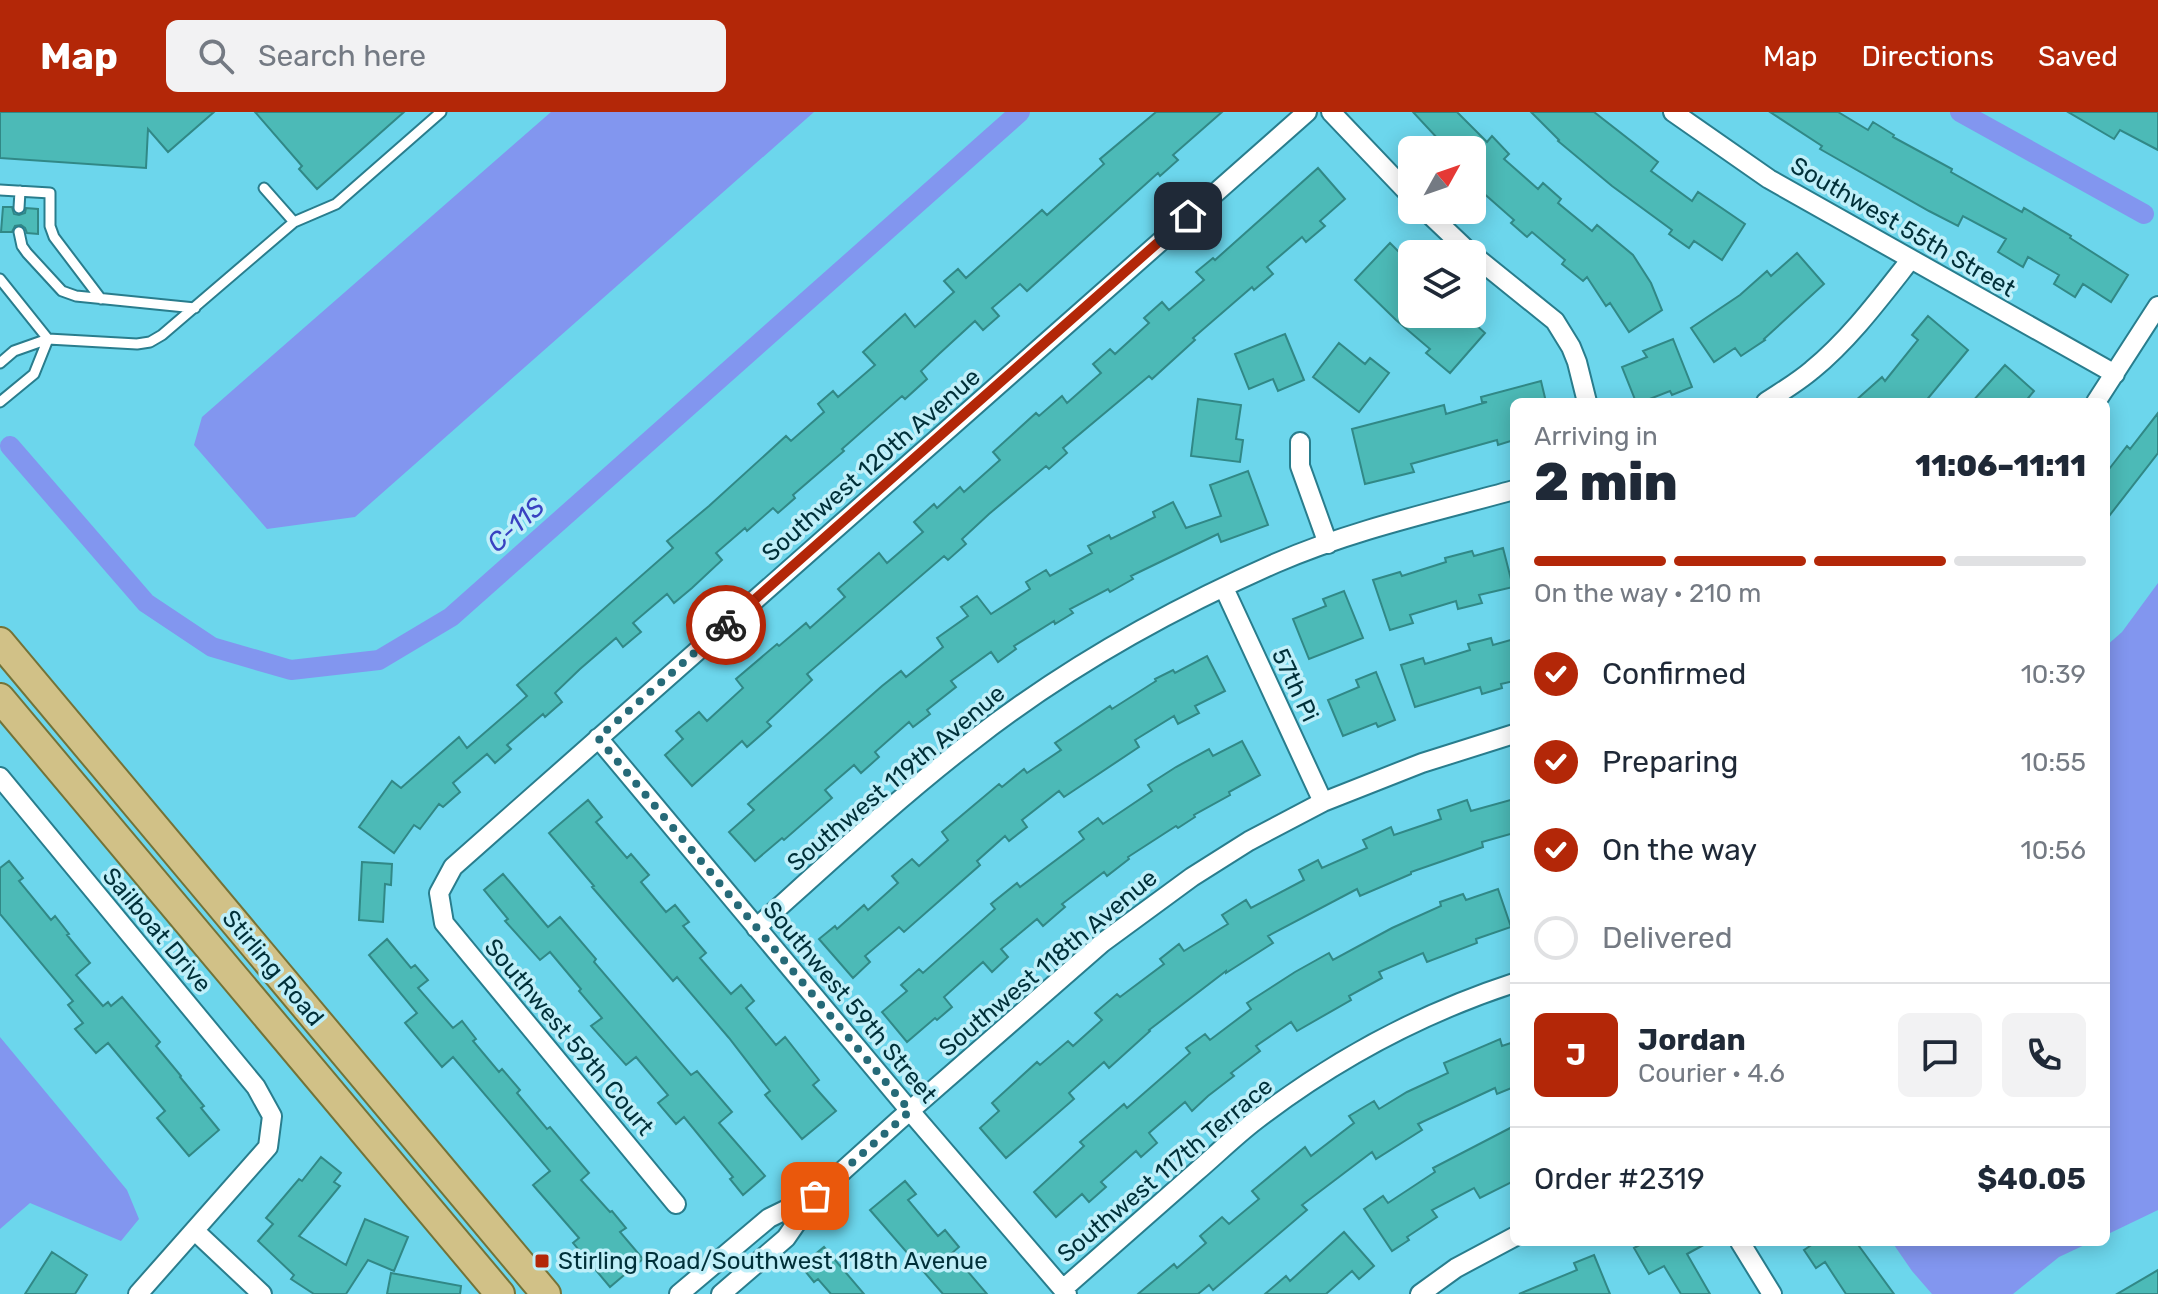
<!DOCTYPE html>
<html lang="en">
<head>
<meta charset="utf-8">
<style>
  :root { --surface:#fff; --page:#f2f2f3; --text:#1f2937; --muted:#747a83; --line:#e0e1e3; --accent:#b32708 }
  body { margin:0; font-family:Rubik,sans-serif; background:var(--page); color:var(--text); height:100vh; display:flex; flex-direction:column; font-size:30px; white-space:nowrap }
  * { box-sizing:border-box; margin:0 }
  p { font-size:26px; color:var(--muted) }
  .icon { flex:none; width:44px; height:44px; fill:none; stroke:currentColor; stroke-width:2; stroke-linecap:round; stroke-linejoin:round }
  .map { position:relative; flex:1; overflow:hidden }
  .sheet { position:absolute; left:1510px; top:286px; width:600px; height:848px; display:flex; flex-direction:column; background:var(--surface); border-radius:12px; box-shadow:0 4px 20px #0003 }
  .sheet>* { flex:none }
  .needle { width:52px; rotate:50deg }
  .buttons { position:absolute; left:1398px; top:24px; display:grid; gap:16px }
  .buttons a { display:grid; place-items:center; width:88px; height:88px; border-radius:12px; background:var(--surface); box-shadow:0 4px 20px #0003; font-size:40px }
  .pin { position:absolute; display:grid; place-items:center; width:68px; height:68px; color:#fff; margin:-34px; border-radius:16px; box-shadow:0 4px 12px #0006 }
  .courier { position:absolute; display:grid; place-items:center; width:80px; height:80px; margin:-40px; border:6px solid #b32708; border-radius:50%; background:#fff; color:#222; box-shadow:0 2px 10px #0007 }
  .headline em { font-style:normal; font-weight:800 }
  .headline div { display:flex; flex-direction:column-reverse }
  .headline { display:flex; align-items:center; justify-content:space-between; height:136px; padding:0 24px }
  h1 { font-size:52px; font-weight:800; line-height:60px }
  .bar { display:grid; grid-template-columns:repeat(4,1fr); gap:12px 8px; align-content:center; height:96px; padding:0 24px }
  .bar i { height:10px; border-radius:6px; background:var(--line) }
  .bar .current { background:var(--accent) }
  .bar p { grid-column:span 4 }
  .line { display:flex; align-items:center; gap:20px; padding:0 24px; border-top:2px solid var(--line) }
  .line div { flex:1 }
  .round { display:grid; place-items:center; flex:none; width:84px; height:84px; border-radius:12px; background:var(--page) }
  ol { padding:0 24px; list-style:none }
  li { display:flex; align-items:center; gap:24px; height:88px }
  li p { margin-inline-start:auto }
  li .icon { padding:8px; border-radius:50%; background:var(--accent); color:#fff; stroke-width:4 }
  li:last-child { color:var(--muted) }
  li i { width:44px; height:44px; border:4px solid var(--line); border-radius:50% }
  header { display:flex; align-items:center; gap:48px; box-sizing:border-box; height:112px; padding:0 40px; background:var(--accent); color:#fff }
  header strong { font-size:38px }
  nav { display:flex; gap:44px; margin-inline-start:auto; font-size:28px }
  .search { width:560px; height:72px; background:var(--page); display:flex; align-items:center; gap:20px; box-sizing:border-box; padding:0 28px; border-radius:12px; color:var(--muted); font-size:30px }
  .map>svg:first-child { display:block }
</style>
</head>
<body>
<header>
<strong>Map</strong>
<div class="search"><svg class="icon" aria-label="search" viewBox="0 0 24 24"><circle cx="10" cy="10" r="6"/><path d="M15 15l6 6"/></svg>Search here</div>
<nav><a>Map</a><a>Directions</a><a>Saved</a></nav>
</header>
<div class="map">
<svg width="2158" height="1182" viewBox="0 0 2158 1182">
  <rect width="100%" height="100%" fill="#6cd6ec"/>
  <path fill="#8296ef" d="M551,0H814L355,405L267,417L194,333L202,305Z
    M2158,471V1098L2106,1123V534L2122,520Z
    M0,925L127,1078L139,1107L121,1129L30,1091L0,1117Z
    M1892,1130H2091L2059,1145L2013,1182H1932L1912,1159Z"/>
  <g fill="none" stroke-linecap="round" stroke-linejoin="round">
    <path stroke="#8296ef" stroke-width="20" d="M1960,0L2144,102
      M10,334L146,491L212,535L291,558L379,548L451,505L1020,0"/>
  </g>
  <path fill="#4cbab7" stroke="#318886" stroke-width="2" d="M0,0H214L168,40L148,17L146,56L0,46Z
    M255,0H404L317,77L299,57L302,54Z
    M1156,0H1222L1173,43L1178,48L1160,64L1158,61L1027,179L1020,172L992,196L999,204L983,218L975,209L939,242L921,259L927,267L905,287L902,284L842,337L844,339L793,383L795,386L778,401L773,396L747,419L745,416L716,441L722,448L692,476L674,491L667,482L633,511L641,520L623,535L616,526L580,557L555,581L562,590L545,605L543,602L507,633L511,637L495,651L487,642L453,671L460,680L443,695L439,692L420,717L414,713L394,741L359,715L392,669L401,676L459,625L467,636L527,584L517,573L673,436L667,429L709,394L786,324L791,329L824,300L818,292L833,279L838,285L875,253L863,240L905,202L915,215L954,180L944,169L958,157L966,166L1042,98L1047,103L1104,52L1100,47Z
    M1413,0H1457L1487,30L1492,24L1509,42L1504,47L1538,77L1543,71L1561,87L1558,91L1592,119L1597,113L1633,143L1651,171L1662,198L1629,220L1610,191L1606,194L1587,165L1583,169L1562,152L1565,148L1532,120L1527,125L1511,111L1514,108L1472,71V38H1432L1440,29Z
    M1531,0H1594L1658,50L1651,59L1692,89L1698,80L1745,112L1722,148L1694,129L1689,136L1669,122L1672,118L1612,74L1558,29L1559,28Z
    M1770,0H1838L1868,18L1873,10L1894,23L1893,25L1952,57L1951,60L2022,100L2024,96L2071,124L2070,126L2128,163L2111,190L2083,172L2075,185L2054,172L2059,163L2028,145L2023,155L1998,140L2006,127L1963,104L1958,114L1929,99L1820,37L1822,34Z
    M2068,0H2158V38L2120,18L2114,27Z
    M1318,56L1345,87L1320,109L1325,114L1306,130L1302,125L1267,155L1273,162L1254,178L1252,175L1193,226L1195,228L1152,267L1149,264L1063,336L1067,341L1049,357L1046,354L989,402L962,427L966,432L948,448L944,444L807,562L812,568L767,610L771,614L747,635L742,629L692,674L665,643L683,627L676,619L699,600L707,609L743,576L736,567L777,532L779,534L806,511L810,516L845,485L838,477L879,441L887,451L923,420L914,410L934,392L937,396L960,375L964,380L1000,348L993,340L1036,301L1039,304L1062,284L1067,291L1101,261L1093,252L1110,237L1115,242L1149,211L1144,206L1162,190L1169,198L1204,168L1196,160L1213,146L1215,148Z
    M3,95H12L14,102L19,103L25,101L26,96L38,97V122L27,121L25,116L21,113L15,114L12,120H1Z
    M1390,131L1408,149L1404,153L1412,162V202H1464L1485,221L1450,261L1426,241L1430,237L1396,208L1355,168Z
    M1797,141L1824,172L1764,227L1765,228L1741,244L1735,236L1714,250L1691,216L1740,183L1767,159L1771,164Z
    M1928,204L1968,238L1925,290H1854L1882,265L1885,269L1918,228L1912,223Z
    M1285,222L1304,268L1278,279L1273,267L1249,277L1235,242Z
    M1673,227L1692,275L1672,283L1670,279L1642,290H1636L1622,255L1647,245L1643,239Z
    M1339,231L1365,252L1370,246L1389,261L1359,300L1313,265Z
    M2005,253L2034,279L2025,290H1972Z
    M1541,269L1546,290H1514V328L1498,333L1497,328L1411,352L1414,360L1365,372L1352,317L1444,293L1446,302L1487,290H1482L1481,285Z
    M1198,287L1241,293L1236,327L1243,328L1240,350L1191,344Z
    M2158,301V341L2106,408V361L2127,334L2130,337Z
    M1248,359L1268,413L1221,430L1218,422L1131,464L1133,467L1110,480L1108,477L1070,497L1073,501L1055,512L1054,509L1014,534L1016,537L998,550L991,540L951,569L956,575L927,598L930,602L913,615L909,610L875,640L879,645L861,661L854,653L825,678L832,686L784,728L782,726L755,749L729,720L754,698L748,692L882,574L901,559L906,565L943,535L937,526L968,504L961,495L977,484L991,502L1030,477L1026,470L1046,458L1050,464L1092,441L1088,434L1109,423L1111,427L1155,405L1153,400L1173,390L1186,416L1221,404L1210,373Z
    M1503,436L1513,475L1479,483L1482,491L1458,497L1456,489L1410,503L1413,511L1390,518L1373,468L1400,460L1402,464L1446,450L1445,446L1472,439L1474,444Z
    M1344,479L1363,526L1309,547L1293,507L1326,494L1323,487Z
    M1491,526L1493,533L1514,527V569L1501,572L1502,576L1482,582L1480,575L1415,595L1401,553L1423,546L1425,552L1470,538L1468,532Z
    M1207,544L1225,579L1195,594L1199,601L1178,612L1174,604L1135,628L1139,635L1064,685L1059,679L1022,708L1027,715L1009,729L1005,724L977,749L980,753L904,820L899,815L865,844L870,850L853,866L819,827L835,814L837,817L864,793L868,798L898,771L892,764L912,747L919,754L948,728L942,720L999,672L1002,675L1024,657L1027,661L1061,638L1055,631L1110,594L1112,597L1156,569L1155,567L1173,558L1175,561Z
    M1376,560L1395,608L1378,615L1376,611L1343,624L1328,588L1359,575L1356,568Z
    M1242,629L1260,663L1229,680L1230,683L1194,703L1195,705L1178,716L1176,714L1128,745L1129,747L1107,764L1104,760L1062,792L1065,795L1043,814L1037,807L1001,837L1008,845L992,860L983,850L944,885L952,895L937,908L935,906L907,930L882,900L907,879L901,873L919,857L923,861L995,797L991,792L1017,771L1020,775L1084,727L1079,720L1098,706L1103,712L1152,679L1148,673L1176,655L1209,637L1213,644Z
    M1514,687V721L1482,730L1483,735L1411,760V762L1360,784L1357,777L1268,824L1273,831L1226,861V859L1149,918L1150,919L1109,956L1104,950L1069,981L1074,987L1006,1046L980,1016L999,999L992,991L1037,950L1040,953L1068,929L1073,934L1102,908L1095,901L1117,882L1120,885L1164,852L1160,847L1179,832L1184,839L1228,812L1222,803L1246,788L1251,796L1304,768L1299,758L1318,748L1322,756L1367,736L1363,728L1391,715L1394,723L1441,707L1438,698L1467,688L1471,699Z
    M588,688L602,705L596,710L627,746L631,742L649,763L641,770L666,800L675,793L689,810L683,814L706,841L700,846L731,882L741,873L754,889L746,896L776,933L785,925L819,968L813,973L836,999L802,1027L765,983L770,979L729,926L677,865L673,869L592,775L594,774L549,721Z
    M9,749L23,766L19,769L51,808L55,804L69,822L67,823L90,851L76,863L103,894L108,890L111,894L122,885L160,930L156,934L181,964L180,965L204,994L201,996L219,1018L189,1044L157,1006L165,999L108,931L96,941L75,917L83,911L68,893L73,889L0,802V756Z
    M362,750L392,752L391,773L385,772L383,810L359,808Z
    M503,762L548,815L560,805L596,847L594,850L691,963L697,959L732,1000L719,1011L765,1064L743,1083L730,1067L733,1065L684,1005L676,1012L658,991L668,983L636,945L626,953L591,914L602,906L579,879L581,877L550,840L540,848L505,809L508,807L484,778Z
    M1498,777L1511,815L1476,827L1477,831L1427,850L1423,841L1379,860L1382,866L1349,884L1351,888L1297,919L1291,910L1256,934L1260,939L1231,961L1234,964L1208,984L1192,999L1185,990L1149,1021L1157,1031L1141,1045L1136,1039L1101,1070L1106,1075L1089,1090L1082,1082L1056,1105L1034,1080L1084,1034L1080,1030L1124,992L1127,996L1190,941L1186,936L1205,922L1210,928L1251,897L1247,891L1295,860L1329,841L1333,848L1392,816L1441,794L1440,790L1463,782L1466,788Z
    M387,827L411,856L415,853L428,868L418,876L453,916L462,909L476,927L473,929L499,960L502,957L520,978L517,981L547,1017L550,1015L589,1061L581,1068L610,1100L612,1099L626,1116L620,1120L643,1147L610,1175L573,1131L579,1126L533,1073L550,1059L453,945L442,955L405,911L417,901L369,843Z
    M1500,927L1502,934L1514,930V975L1497,982L1495,976L1418,1012L1422,1018L1376,1047L1372,1040L1302,1093L1307,1098L1213,1178L1209,1173L1198,1182H1138L1174,1152L1177,1156L1206,1131L1200,1124L1222,1105L1229,1112L1259,1087L1252,1079L1305,1035L1311,1044L1354,1011L1349,1004L1374,989L1379,997L1407,980L1448,961L1444,951Z
    M1514,1014V1069L1480,1086L1474,1076L1432,1098L1437,1105L1407,1125L1409,1128L1392,1139L1364,1097L1383,1084L1388,1091L1435,1060L1433,1056Z
    M321,1045L341,1061L334,1070L340,1074L299,1124L346,1153L365,1107L408,1125L394,1159L368,1148L346,1182H314L291,1167L294,1163L258,1129L273,1112L266,1106L299,1067L302,1069Z
    M905,1069L916,1082L908,1088L938,1124L945,1118L959,1135L952,1141L987,1182H943L870,1098Z
    M1344,1120L1374,1154L1359,1167L1352,1159L1326,1182H1265L1286,1164L1290,1169Z
    M1645,1130H1709L1687,1142L1710,1182H1681L1664,1154L1649,1162L1634,1136Z
    M1816,1130H1856L1894,1182H1846L1825,1150L1816,1156L1804,1138Z
    M824,1135L864,1182H831L818,1167L814,1170L801,1154Z
    M52,1140L87,1163L75,1182H25Z
    M1594,1143L1610,1182H1519L1577,1158L1574,1151Z
    M2158,1158V1182H2117Z
    M391,1161L461,1174L460,1182H387Z"/>
  <g fill="none" stroke-linecap="round" stroke-linejoin="round">
    <defs>
      <path id="service" d="M264,76L294,110
        M0,78L50,81V114L54,125L101,187
        M19,96L20,79
        M19,120L22,134L27,141L62,179L76,184L195,196
        M0,167L48,227
        M0,251L14,239L48,227L137,232L150,230L162,223L294,110L336,92L441,0
        M0,290L34,262L48,227"/>
      <path id="minor" d="M1331,0L1412,85
        M1673,0L1769,67L2115,262
        M1425,98L1467,138L1555,209L1571,235L1577,250L1587,290
        M1766,290C1781,280 1798,270 1812,258C1850,227 1881,185 1911,147
        M2096,290L2158,194
        M1300,330V354L1328,432
        M1224,476L1323,690
        M598,626L910,999L1067,1182
        M0,665L256,975L272,1004L268,1035L138,1182
        M756,816C826,753 898,686 972,629C1064,557 1169,498 1276,451C1352,418 1434,400 1514,378
        M676,1092L444,811L439,781L453,755L1307,0
        M195,1119L262,1182
        M1740,1130L1772,1182
        M1063,1177C1107,1138 1152,1099 1196,1060C1216,1043 1235,1024 1256,1008C1333,949 1422,901 1514,871
        M679,1182L769,1106L812,1085
        M721,1182L786,1126L815,1084L898,1009L1102,831L1192,765L1249,729L1323,690L1422,651L1514,622
        M1420,1182L1456,1156L1514,1125"/>
      <path id="primary" d="M0,530L546,1182
        M0,586L500,1182"/>
    </defs>
    <use href="#service" stroke="#297d8d" stroke-width="13"/>
    <use href="#minor" stroke="#297d8d" stroke-width="22"/>
    <use href="#primary" stroke="#747338" stroke-width="32"/>
    <use href="#service" stroke="#fff" stroke-width="9"/>
    <use href="#minor" stroke="#fff" stroke-width="18"/>
    <use href="#primary" stroke="#d1c187" stroke-width="28"/>
  </g>
  <g fill="none" stroke-linecap="round" stroke-linejoin="round">
    <path stroke="#266a78" stroke-width="8" stroke-dasharray="0 14.4" d="M726,513L598,626L910,999L815,1084"/>
    <path stroke="#b32708" stroke-width="10" d="M726,513L1188,104"/>
  </g>
  <rect fill="#b32708" stroke="#bfeff9" stroke-width="3" x="534" y="1141" width="16" height="16" rx="4"/>
  <g text-anchor="middle" dominant-baseline="central" stroke-width="7" stroke-linejoin="round" paint-order="stroke">
    <g font-size="24" fill="#003039" stroke="#bfeff9">
      <text transform="translate(1903 115) rotate(30)">Southwest 55th Street</text>
      <text transform="translate(871 353) rotate(-41)">Southwest 120th Avenue</text>
      <text transform="translate(1295 573) rotate(65)">57th Pi</text>
      <text transform="translate(896 666) rotate(-40)">Southwest 119th Avenue</text>
      <text transform="translate(157 818) rotate(50)">Sailboat Drive</text>
      <text transform="translate(1048 851) rotate(-40)">Southwest 118th Avenue</text>
      <text transform="translate(273 856) rotate(50)">Stirling Road</text>
      <text transform="translate(850 890) rotate(50)">Southwest 59th Street</text>
      <text transform="translate(569 925) rotate(50)">Southwest 59th Court</text>
      <text transform="translate(1165 1058) rotate(-40)">Southwest 117th Terrace</text>
    </g>
    <g font-size="24" fill="#003039" stroke="#bfeff9" text-anchor="start">
      <text x="558" y="1149">Stirling Road/Southwest 118th Avenue</text>
    </g>
    <g font-size="26" font-style="italic" fill="#3942c1" stroke="#bfeff9">
      <text transform="translate(516 413) rotate(-42)">C-11S</text>
    </g>
  </g>
</svg>
<div class="buttons">
<a><svg class="needle" viewBox="-14 -14 28 28"><path d="M0-13l5 13h-10z" fill="#e53935"/><path d="M0 13l5-13h-10z" fill="#747a83"/></svg></a>
<a><svg class="icon" aria-label="layers" viewBox="0 0 24 24"><path d="M12 4l9 5-9 5-9-5zM3 14l9 5 9-5"/></svg></a>
</div>
<div class="pin" style="left:815px;top:1084px;background:#ea580c"><svg class="icon" aria-label="bag" viewBox="0 0 24 24"><path d="M5 8h14l-1 12H6zM9 8a3 3 0 0 1 6 0"/></svg></div>
<div class="pin" style="left:1188px;top:104px;background:#1f2937"><svg class="icon" aria-label="home" viewBox="0 0 24 24"><path d="M3 11l9-7 9 7M6 9v11h12V9"/></svg></div>
<div class="courier" style="left:726px;top:513px"><svg class="icon" aria-label="bike" viewBox="0 0 24 24"><circle cx="6" cy="16" r="4"/><circle cx="18" cy="16" r="4"/><path d="M6 16l4-8h5l3 8M10 8l3 8H6M13 5h3"/></svg></div>
<section class="sheet">
<div class="headline"><div><h1>2 min</h1><p>Arriving in</p></div><em>11:06–11:11</em></div>
<div class="bar"><i class="current"></i><i class="current"></i><i class="current"></i><i></i><p>On the way · 210 m</p></div>
<ol>
<li><svg class="icon" aria-label="check" viewBox="0 0 24 24"><path d="M5 12l5 5 9-10"/></svg>Confirmed<p>10:39</p></li>
<li><svg class="icon" aria-label="check" viewBox="0 0 24 24"><path d="M5 12l5 5 9-10"/></svg>Preparing<p>10:55</p></li>
<li><svg class="icon" aria-label="check" viewBox="0 0 24 24"><path d="M5 12l5 5 9-10"/></svg>On the way<p>10:56</p></li>
<li><i></i>Delivered</li>
</ol>
<div class="line" style="height:144px"><b class="round" style="background:var(--accent);color:#fff">J</b><div><b>Jordan</b><p>Courier · 4.6</p></div><a class="round"><svg class="icon" aria-label="chat" viewBox="0 0 24 24"><path d="M4 5h16v11H9l-5 4z"/></svg></a><a class="round"><svg class="icon" aria-label="phone" viewBox="0 0 24 24"><path d="M5 4h4l2 5-3 2q2 4 5 5l2-3 5 2v4C11 20 4 13 5 4z"/></svg></a></div>
<div class="line" style="height:104px"><div>Order #2319</div><b>$40.05</b></div>
</section>
</div>
</body>
</html>
